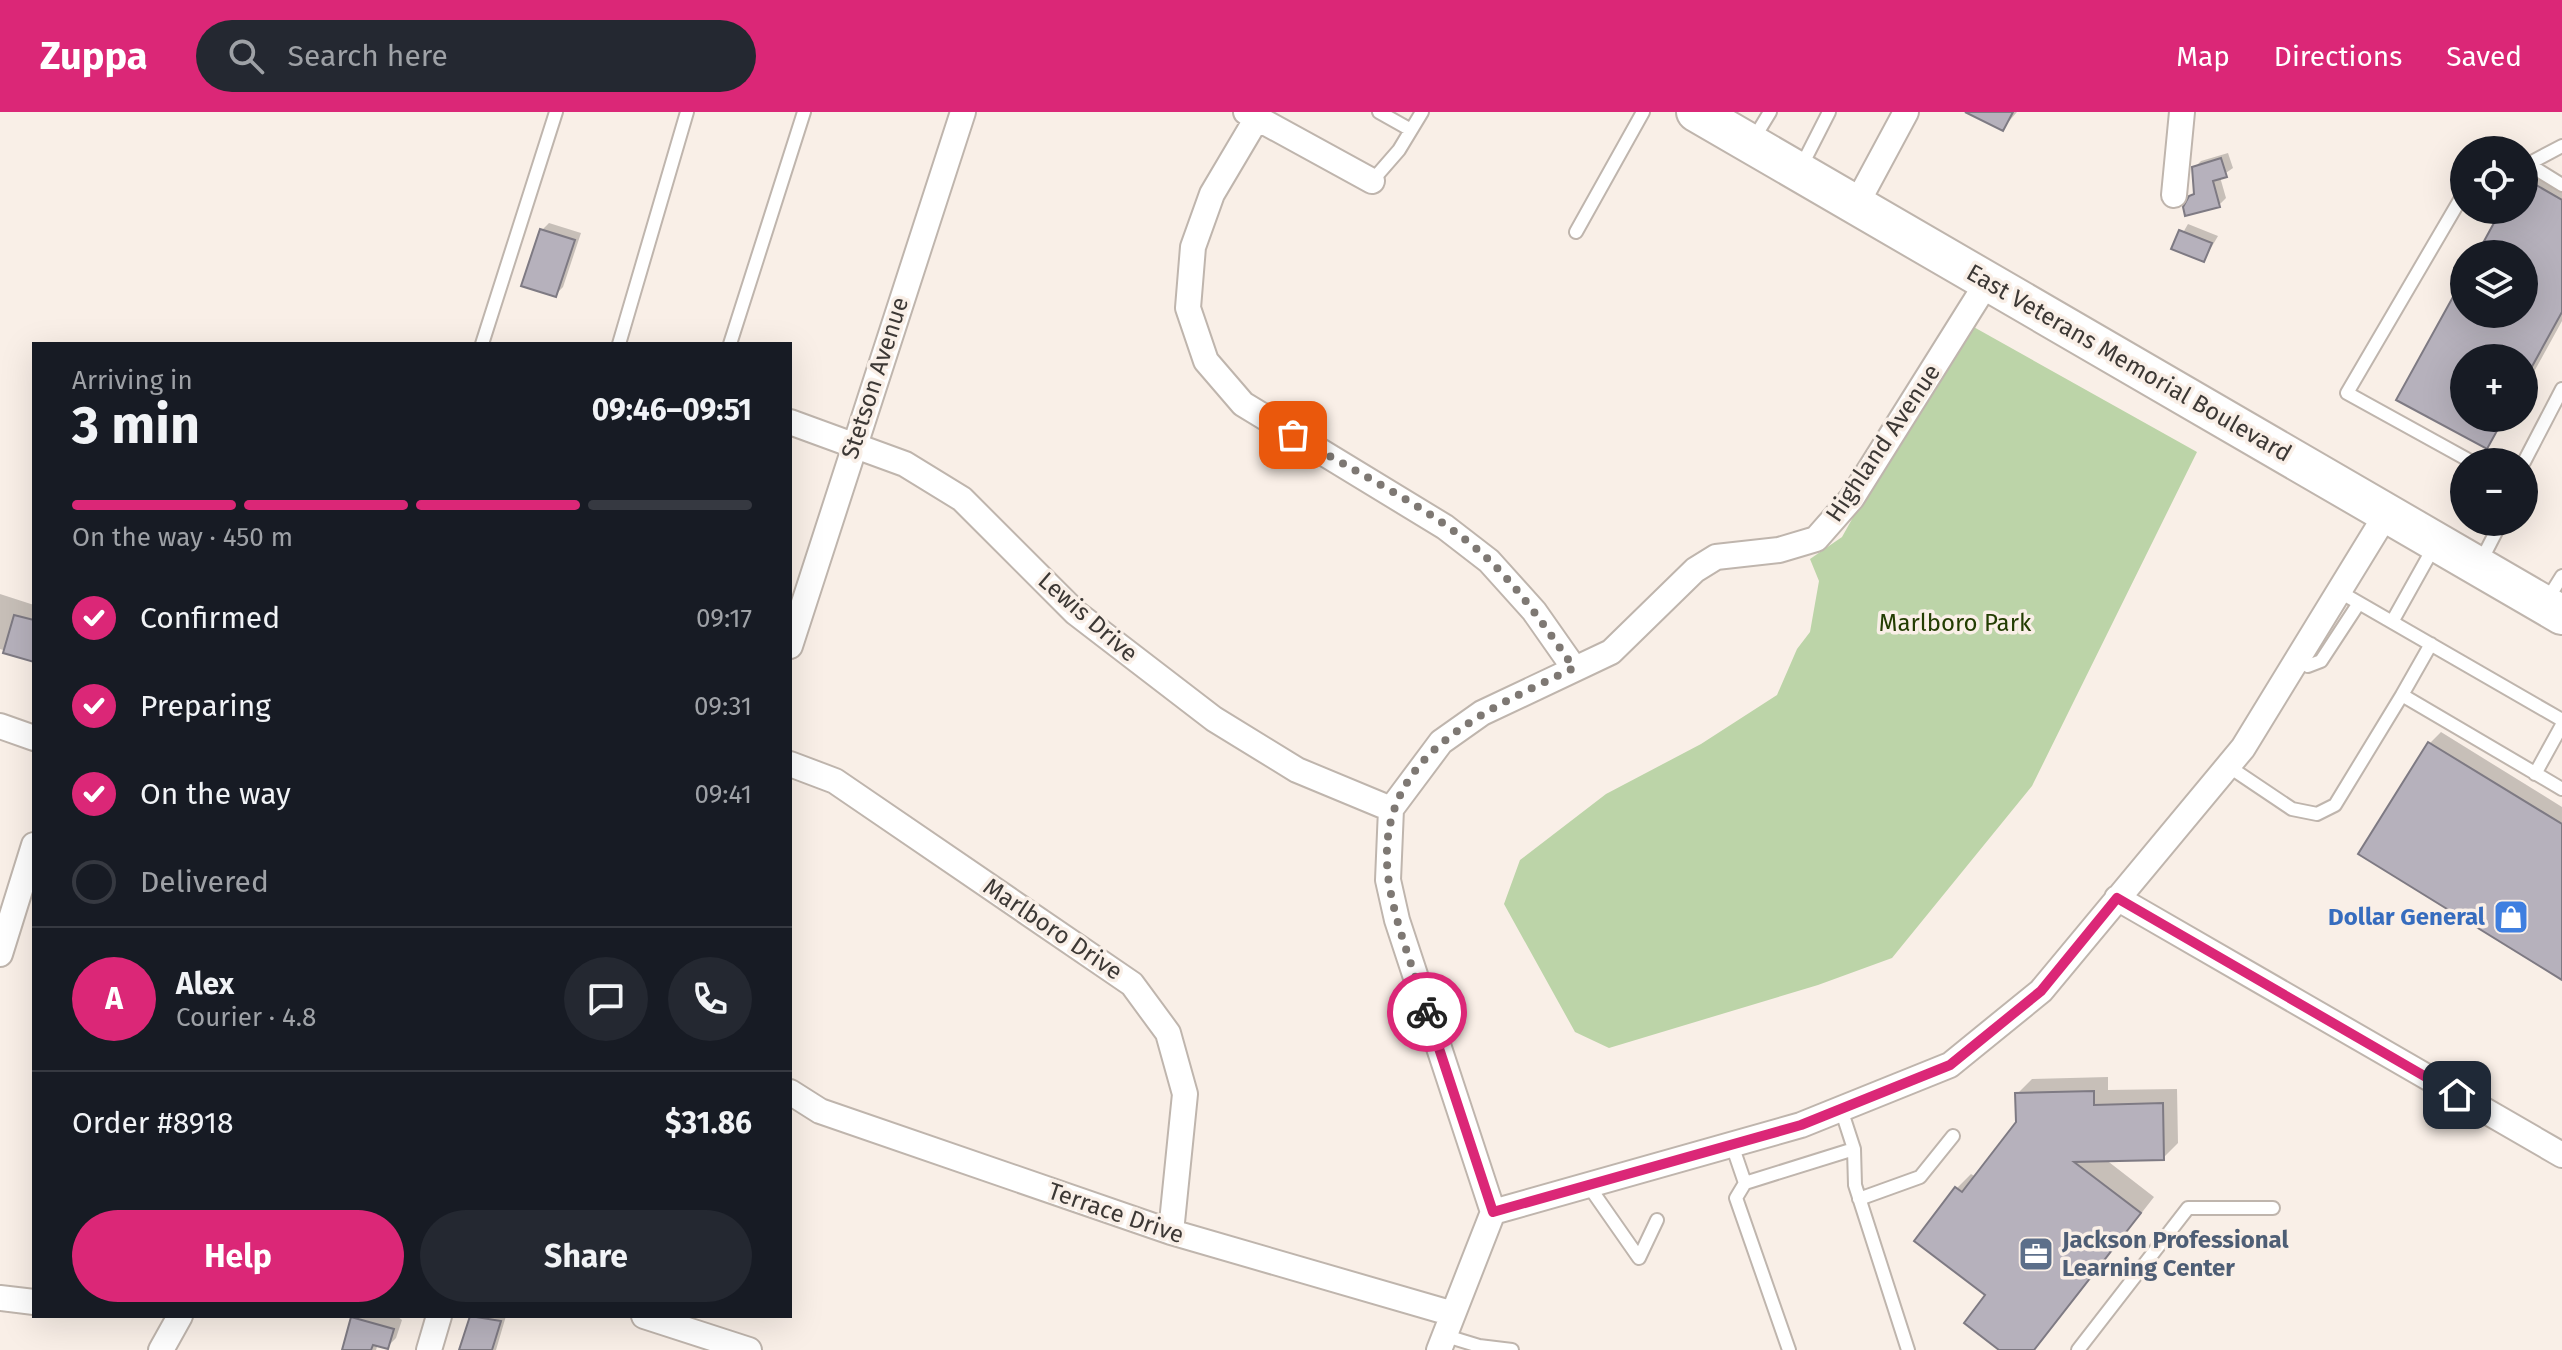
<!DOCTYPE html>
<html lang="en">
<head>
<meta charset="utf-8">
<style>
  :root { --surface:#171b24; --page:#242831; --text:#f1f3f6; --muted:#9ea1a6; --line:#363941; --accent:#db2777 }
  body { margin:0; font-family:"Fira Sans",sans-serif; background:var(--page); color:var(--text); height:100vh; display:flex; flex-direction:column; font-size:30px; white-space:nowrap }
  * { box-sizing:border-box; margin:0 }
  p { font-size:26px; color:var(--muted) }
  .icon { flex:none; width:44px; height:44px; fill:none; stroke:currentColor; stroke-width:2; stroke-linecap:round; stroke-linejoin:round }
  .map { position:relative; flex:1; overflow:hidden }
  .side { position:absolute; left:32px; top:230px; width:760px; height:976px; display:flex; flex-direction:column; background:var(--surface); border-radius:0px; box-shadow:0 8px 32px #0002 }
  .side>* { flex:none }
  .fabs { position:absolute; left:2450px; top:24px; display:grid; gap:16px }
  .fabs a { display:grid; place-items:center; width:88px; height:88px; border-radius:50%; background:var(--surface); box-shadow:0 8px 32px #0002; font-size:40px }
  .pin { position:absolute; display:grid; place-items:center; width:68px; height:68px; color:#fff; margin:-34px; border-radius:16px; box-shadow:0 4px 12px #0006 }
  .courier { position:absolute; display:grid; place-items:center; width:80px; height:80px; margin:-40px; border:6px solid #db2777; border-radius:50%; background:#fff; color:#222; box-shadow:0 2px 10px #0007 }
  .headline em { font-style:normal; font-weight:700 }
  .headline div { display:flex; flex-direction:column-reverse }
  .headline { display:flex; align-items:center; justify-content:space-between; height:136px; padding:0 40px }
  h1 { font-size:52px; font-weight:700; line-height:60px }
  .bar { display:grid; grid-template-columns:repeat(4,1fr); gap:12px 8px; align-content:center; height:96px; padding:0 40px }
  .bar i { height:10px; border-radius:6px; background:var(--line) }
  .bar .selected { background:var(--accent) }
  .bar p { grid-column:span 4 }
  .line { display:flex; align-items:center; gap:20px; padding:0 40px; border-top:2px solid var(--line) }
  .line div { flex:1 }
  .round { display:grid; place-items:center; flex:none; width:84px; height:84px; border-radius:42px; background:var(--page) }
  ol { padding:0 40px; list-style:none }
  li { display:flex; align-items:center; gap:24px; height:88px }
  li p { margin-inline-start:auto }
  li .icon { padding:8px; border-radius:50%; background:var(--accent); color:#fff; stroke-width:4 }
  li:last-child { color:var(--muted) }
  li i { width:44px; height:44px; border:4px solid var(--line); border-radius:50% }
  .cta { display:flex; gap:16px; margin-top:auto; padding:16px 40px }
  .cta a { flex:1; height:92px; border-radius:48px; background:var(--accent); color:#fff; font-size:32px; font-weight:700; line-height:92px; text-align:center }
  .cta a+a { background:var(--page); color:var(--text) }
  header { display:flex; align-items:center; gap:48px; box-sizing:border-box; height:112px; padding:0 40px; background:var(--accent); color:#fff }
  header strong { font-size:38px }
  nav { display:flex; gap:44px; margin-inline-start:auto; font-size:28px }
  .search { width:560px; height:72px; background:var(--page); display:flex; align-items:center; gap:20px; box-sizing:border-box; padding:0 28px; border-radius:44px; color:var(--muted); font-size:30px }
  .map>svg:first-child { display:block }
</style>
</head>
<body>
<header>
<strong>Zuppa</strong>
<div class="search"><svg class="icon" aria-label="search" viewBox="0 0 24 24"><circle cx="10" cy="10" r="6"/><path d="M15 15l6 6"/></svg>Search here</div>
<nav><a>Map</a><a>Directions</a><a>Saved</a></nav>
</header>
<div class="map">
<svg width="2562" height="1238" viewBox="0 0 2562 1238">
  <rect width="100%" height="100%" fill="#f9efe7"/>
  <path fill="#bcd4a8" d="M1963,209L2197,340L2032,674L1892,846L1818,873L1609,936L1575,920L1504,792L1520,748L1606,682L1701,632L1777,583L1797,537L1810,520L1819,469L1810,447L1842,425Z"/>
  <path fill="#0003" d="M1970,0H2017L2003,16Z
    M2228,41L2233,56L2220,65L2226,86L2219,93L2191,85L2196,79L2194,56L2201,49Z
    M2542,54L2562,66V209L2524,278V246H2464V306H2508L2486,334L2399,287L2464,169V202H2524V142H2479L2507,98H2524V75Z
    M549,111L581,121L563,175L556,182L542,118Z
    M2188,112L2218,124L2204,148L2174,136Z
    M0,482L34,493V548L0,537Z
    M2441,620L2562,695V866L2361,741L2430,631Z
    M2108,965V978L2177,977L2178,1031L2163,1046L2105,1047L2154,1085L2035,1237L2002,1238L1956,1077L1971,1062L1976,1065L2018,1011L2017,982L2032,967Z
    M354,1204H397L402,1208L396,1226L387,1235L378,1232L376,1238H344Z
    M472,1204H506L496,1238L461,1237Z"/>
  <path fill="#b6b1bc" stroke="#7e7a83" stroke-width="2" d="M1965,0H2013L2003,19Z
    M2221,46L2227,65L2213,69L2220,95L2185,104L2183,95L2189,84L2194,82L2192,55Z
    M2524,66L2562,88V200L2524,269V246H2464V306H2504L2487,337L2396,288L2464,165V202H2524V142H2477L2501,98H2524Z
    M540,117L575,128L556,185L521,174Z
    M2179,118L2212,131L2204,150L2171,137Z
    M14,503L34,508V550L3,541Z
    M2428,630L2562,712V868L2358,742Z
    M2094,979V993L2163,991L2164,1048L2074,1050L2141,1101L2034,1238H1999L1964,1211L1985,1183L1914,1129L1955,1075L1962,1080L2016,1010L2015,981Z
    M470,1204L501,1209L492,1238H459Z
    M351,1205L394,1217L388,1237L373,1233L371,1238H342Z"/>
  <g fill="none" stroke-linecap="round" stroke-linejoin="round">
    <defs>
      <path id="service" d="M1379,0L1411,18
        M1753,28L1770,0
        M2562,34L2528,52L2562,73
        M1800,57L1829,0
        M1372,69L1399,38L1422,0
        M2464,81L2347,281L2472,350
        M1576,120L1643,0
        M482,232L556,0
        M619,232L687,0
        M730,232L804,0
        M2524,350L2562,277
        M2480,451L2501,410
        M2340,480L2562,608
        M2547,488L2562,464
        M2392,510L2435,433
        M2298,548L2308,554L2321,549L2359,491
        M2402,583L2431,532
        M2228,654L2292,697L2317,702L2335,693L2402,583L2562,677
        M2535,662L2562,613
        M1841,997L1854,1037L1855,1073L1908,1238
        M1732,1033L1745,1071L1736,1086L1789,1238
        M1745,1071L1854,1037
        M1588,1073L1639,1146L1657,1108
        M1859,1087L1920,1065L1953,1024
        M1443,1223L1479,1234L1478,1238
        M1479,1234L1512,1238
        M2078,1238L2188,1096H2273"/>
      <path id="minor" d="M1246,0L1372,69
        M1257,6L1212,82L1193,135L1188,196L1206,249L1243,292L1445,415L1489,449L1534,499L1574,556
        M2174,83L2182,0
        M1856,93L1906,0
        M790,310L905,352L962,387L1076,501L1214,607L1297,658L1391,697
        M790,534L963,0
        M0,614L34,626
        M790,652L835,669L1132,872L1168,921L1185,982L1171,1120
        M2117,786L2562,1043
        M0,842L34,733
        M790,980L820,999L1171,1120L1450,1201
        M1493,1100L1397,808L1388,768L1391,697L1441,630L1482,601L1611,540L1695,458L1716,445L1779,438L1816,427L1852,386L1988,169
        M0,1186L34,1190
        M644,1204L749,1238
        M161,1238L180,1204
        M429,1238L439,1204
        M1439,1238L1493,1100L1801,1013L1950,953L2041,879L2243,636L2387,401"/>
      <path id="primary" d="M1696,0L2562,503"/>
    </defs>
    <use href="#service" stroke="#bfb5ad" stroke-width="16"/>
    <use href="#minor" stroke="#bfb5ad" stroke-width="28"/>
    <use href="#primary" stroke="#bfb5ad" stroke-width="42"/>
    <use href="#service" stroke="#fff" stroke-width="12"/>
    <use href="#minor" stroke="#fff" stroke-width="24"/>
    <use href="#primary" stroke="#fff" stroke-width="38"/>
  </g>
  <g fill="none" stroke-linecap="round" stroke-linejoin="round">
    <path stroke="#7e7873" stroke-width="8" stroke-dasharray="0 14.4" d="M1293,323C1356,361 1437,398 1490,449C1523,481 1548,519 1574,556C1481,601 1370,645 1389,771C1396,815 1414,858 1427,900"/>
    <path stroke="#db2777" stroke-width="10" d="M1427,900L1493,1100L1801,1013L1950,953L2041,879L2117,786L2457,983"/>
  </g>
  <defs>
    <symbol id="shop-square" viewBox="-11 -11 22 22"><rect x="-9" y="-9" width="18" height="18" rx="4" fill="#3f7fe0" stroke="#f9efe7"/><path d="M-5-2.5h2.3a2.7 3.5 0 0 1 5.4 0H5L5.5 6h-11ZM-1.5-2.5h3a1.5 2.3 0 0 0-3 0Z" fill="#fff"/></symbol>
    <symbol id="office-square" viewBox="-11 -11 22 22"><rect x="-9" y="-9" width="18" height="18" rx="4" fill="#5c6f8a" stroke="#f9efe7"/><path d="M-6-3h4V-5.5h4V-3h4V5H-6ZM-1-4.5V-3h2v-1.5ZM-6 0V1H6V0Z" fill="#fff"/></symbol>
  </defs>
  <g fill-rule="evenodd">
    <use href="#shop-square" x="2491" y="785" width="40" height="40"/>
    <use href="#office-square" x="2016" y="1122" width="40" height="40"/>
  </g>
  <g text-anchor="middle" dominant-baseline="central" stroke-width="7" stroke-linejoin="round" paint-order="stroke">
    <g font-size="24" fill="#3c3835" stroke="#f9efe7">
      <text transform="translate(2129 251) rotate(30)">East Veterans Memorial Boulevard</text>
      <text transform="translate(875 266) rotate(-72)">Stetson Avenue</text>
      <text transform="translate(1883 331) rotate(-56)">Highland Avenue</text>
      <text transform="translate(1088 505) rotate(41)">Lewis Drive</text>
      <text transform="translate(1053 817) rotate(34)">Marlboro Drive</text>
      <text transform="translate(1116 1101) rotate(19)">Terrace Drive</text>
    </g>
    <g font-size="24" fill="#233d02" stroke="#f9efe7">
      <text x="1955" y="511">Marlboro Park</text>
    </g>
    <g font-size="24" font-weight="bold" fill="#366cbe" stroke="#f9efe7" text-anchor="end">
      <text x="2485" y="805">Dollar General</text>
    </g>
    <g font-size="24" font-weight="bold" fill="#4e5e75" stroke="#f9efe7" text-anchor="start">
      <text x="2062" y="1128">Jackson Professional<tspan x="2062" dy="28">Learning Center</tspan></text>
    </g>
  </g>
</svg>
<div class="fabs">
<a><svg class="icon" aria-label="locate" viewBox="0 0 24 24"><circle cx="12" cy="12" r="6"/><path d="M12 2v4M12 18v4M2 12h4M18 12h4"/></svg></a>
<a><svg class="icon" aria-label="layers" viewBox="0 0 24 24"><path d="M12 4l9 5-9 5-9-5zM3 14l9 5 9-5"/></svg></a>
<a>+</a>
<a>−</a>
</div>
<div class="pin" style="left:1293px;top:323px;background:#ea580c"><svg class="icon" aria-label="bag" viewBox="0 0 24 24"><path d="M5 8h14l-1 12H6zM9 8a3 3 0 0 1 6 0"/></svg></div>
<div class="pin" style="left:2457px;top:983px;background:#1f2937"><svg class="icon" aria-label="home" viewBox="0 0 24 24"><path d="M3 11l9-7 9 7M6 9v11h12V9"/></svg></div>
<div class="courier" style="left:1427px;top:900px"><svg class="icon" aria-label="bike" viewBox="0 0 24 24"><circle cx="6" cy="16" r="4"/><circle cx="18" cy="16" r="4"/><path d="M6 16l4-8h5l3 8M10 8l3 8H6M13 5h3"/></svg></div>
<section class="side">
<div class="headline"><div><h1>3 min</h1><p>Arriving in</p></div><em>09:46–09:51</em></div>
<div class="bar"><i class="selected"></i><i class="selected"></i><i class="selected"></i><i></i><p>On the way · 450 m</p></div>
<ol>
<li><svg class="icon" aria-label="check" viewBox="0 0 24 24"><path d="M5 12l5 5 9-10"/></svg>Confirmed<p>09:17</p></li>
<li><svg class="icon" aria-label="check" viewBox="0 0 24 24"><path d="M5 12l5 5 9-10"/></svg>Preparing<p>09:31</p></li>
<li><svg class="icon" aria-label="check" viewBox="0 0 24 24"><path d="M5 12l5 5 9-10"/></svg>On the way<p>09:41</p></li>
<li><i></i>Delivered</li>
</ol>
<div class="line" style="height:144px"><b class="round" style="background:var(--accent);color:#fff">A</b><div><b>Alex</b><p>Courier · 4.8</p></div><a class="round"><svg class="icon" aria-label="chat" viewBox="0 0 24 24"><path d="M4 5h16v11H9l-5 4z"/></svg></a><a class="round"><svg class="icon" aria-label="phone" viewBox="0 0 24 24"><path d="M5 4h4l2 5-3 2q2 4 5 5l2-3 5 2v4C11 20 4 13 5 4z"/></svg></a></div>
<div class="line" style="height:104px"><div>Order #8918</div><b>$31.86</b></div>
<div class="cta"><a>Help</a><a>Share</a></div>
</section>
</div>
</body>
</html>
